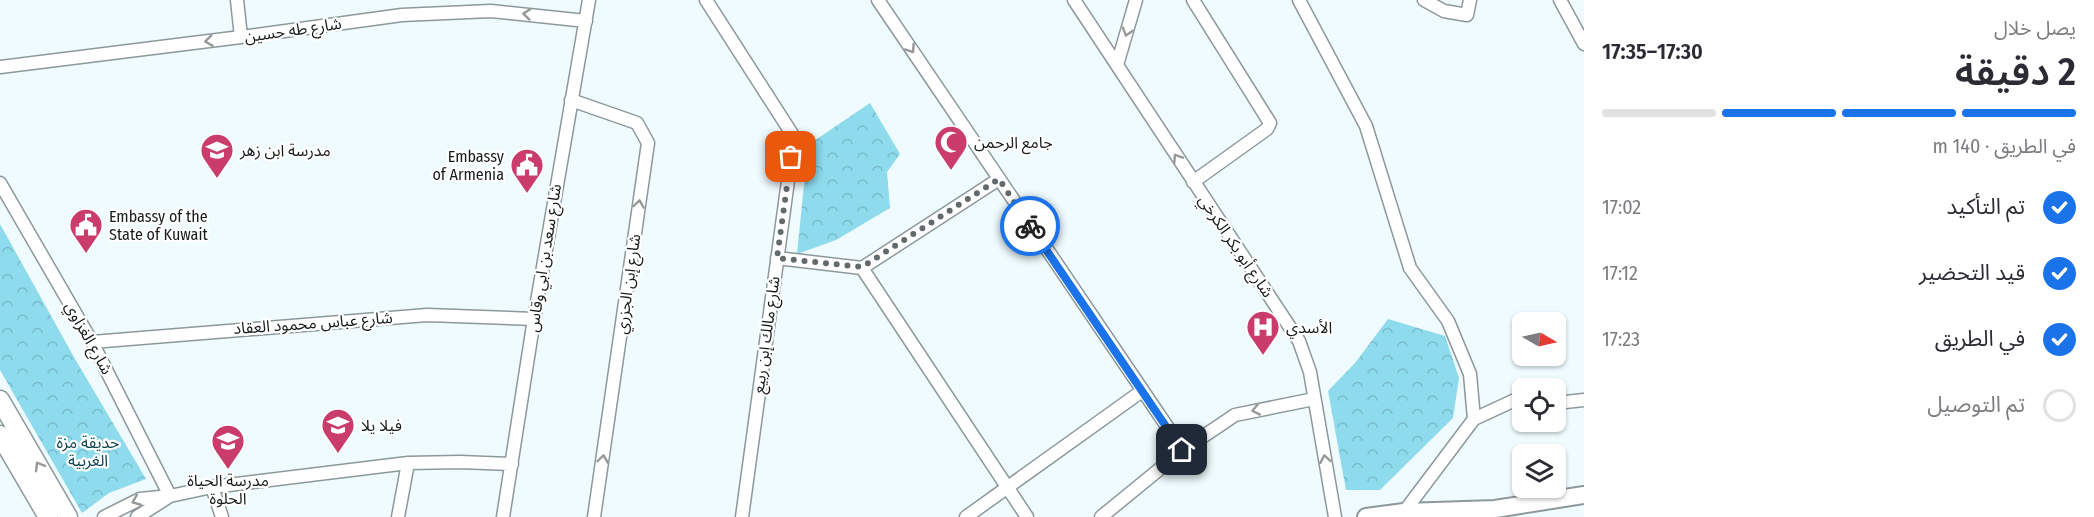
<!DOCTYPE html>
<html lang="ar">
<head>
<meta charset="utf-8">
<style>
  :root { --surface:#fff; --page:#f2f2f3; --text:#2b2b33; --muted:#7c7c81; --line:#e1e1e2; --accent:#1a73e8 }
  body { margin:0; font-family:"Fira Sans Condensed","Noto Sans Arabic",sans-serif; background:var(--page); color:var(--text); direction:rtl; height:100vh; display:flex; flex-direction:column; font-size:22px; white-space:nowrap }
  * { box-sizing:border-box; margin:0 }
  p { font-size:20px; color:var(--muted) }
  .icon { flex:none; width:33px; height:33px; fill:none; stroke:currentColor; stroke-width:2; stroke-linecap:round; stroke-linejoin:round }
  .map { position:relative; flex:1; overflow:hidden; direction:ltr }
  .sheet { display:flex; flex-direction:column; background:var(--surface); width:510px }
  .sheet>* { flex:none }
  .needle { width:39px; rotate:99deg }
  .controls { position:absolute; left:1512px; top:312px; display:grid; gap:12px }
  .controls a { display:grid; place-items:center; width:54px; height:54px; border-radius:9px; background:var(--surface); box-shadow:0 2px 4px #0004; font-size:30px }
  .pin { position:absolute; display:grid; place-items:center; width:51px; height:51px; color:#fff; margin:-26px; border-radius:12px; box-shadow:0 3px 9px #0006 }
  .courier { position:absolute; display:grid; place-items:center; width:60px; height:60px; margin:-30px; border:4px solid #1a73e8; border-radius:50%; background:#fff; color:#222; box-shadow:0 2px 8px #0007 }
  .summary em { font-style:normal; font-weight:600 }
  .summary div { display:flex; flex-direction:column-reverse }
  .summary { display:flex; align-items:center; justify-content:space-between; height:102px; padding:0 18px }
  h1 { font-size:39px; font-weight:600; line-height:45px }
  .bar { display:grid; grid-template-columns:repeat(4,1fr); gap:9px 6px; align-content:center; height:72px; padding:0 18px }
  .bar i { height:8px; border-radius:4px; background:var(--line) }
  .bar .active { background:var(--accent) }
  .bar p { grid-column:span 4 }
  ol { padding:0 18px; list-style:none }
  li { display:flex; align-items:center; gap:18px; height:66px }
  li p { margin-inline-start:auto }
  li .icon { padding:6px; border-radius:50%; background:var(--accent); color:#fff; stroke-width:4 }
  li:last-child { color:var(--muted) }
  li i { width:33px; height:33px; border:3px solid var(--line); border-radius:50% }
  main { display:flex; flex:1; min-height:0 }
  .map>svg:first-child { display:block }
</style>
</head>
<body>
<main>
<section class="sheet">
<div class="summary"><div><h1>2 دقيقة</h1><p>يصل خلال</p></div><em>17:30–17:35</em></div>
<div class="bar"><i class="active"></i><i class="active"></i><i class="active"></i><i></i><p>في الطريق · 140 m</p></div>
<ol>
<li><svg class="icon" aria-label="check" viewBox="0 0 24 24"><path d="M5 12l5 5 9-10"/></svg>تم التأكيد<p>17:02</p></li>
<li><svg class="icon" aria-label="check" viewBox="0 0 24 24"><path d="M5 12l5 5 9-10"/></svg>قيد التحضير<p>17:12</p></li>
<li><svg class="icon" aria-label="check" viewBox="0 0 24 24"><path d="M5 12l5 5 9-10"/></svg>في الطريق<p>17:23</p></li>
<li><i></i>تم التوصيل</li>
</ol>
</section>
<div class="map">
<svg width="1584" height="517" viewBox="0 0 1584 517">
  <defs>
    <pattern id="park-crowns" width="20" height="18" patternUnits="userSpaceOnUse" patternTransform="scale(1.5)"><rect width="20" height="18" fill="#8ddbed"/><path d="M2 6a3 3 0 1 1 6 0M12 15a3 3 0 1 1 6 0" fill="none" stroke="#79bbcb"/></pattern>
  </defs>
  <rect width="100%" height="100%" fill="#effbfe"/>
  <path fill="url(#park-crowns)" d="M870,103L900,154L887,172L890,208L836,240L797,254L808,145Z
    M0,224L75,359L146,479L109,493L82,513L0,370Z
    M1388,319L1445,336L1459,378L1453,418L1380,490H1346L1328,391L1355,363Z"/>
  <g fill="none" stroke-linecap="round" stroke-linejoin="round">
    <defs>
      <path id="minor" d="M237,0L241,37
        M706,0L794,137L742,517
        M878,0L1183,450
        M1074,0L1299,341L1310,372L1335,517
        M1299,0L1366,126L1410,268L1448,321L1470,374L1474,419L1404,512
        M1424,0L1444,11L1467,15L1470,0
        M1560,0L1584,44
        M1117,65L1136,0
        M0,67L241,37L402,15L491,11L586,21
        M571,100L637,123L648,143L594,517
        M1193,182L1267,129L1270,123L1193,0
        M0,183L92,342L170,496
        M777,258L862,268L999,179
        M862,268L1027,517
        M92,342L427,315L534,319
        M1556,403L1584,400
        M1474,419L1515,400L1522,401
        M212,487L222,517
        M104,517L140,499L170,496L212,487L408,463L460,462L512,464
        M137,517L170,496
        M398,517L408,463
        M503,517L534,319L589,0
        M966,517L1142,391
        M1101,517L1183,450L1235,415L1314,399"/>
      <path id="tertiary" d="M1366,517L1404,512L1495,509L1584,495"/>
      <path id="secondary" d="M0,400L68,517
        M0,435L48,517"/>
    </defs>
    <use href="#minor" stroke="#8d989b" stroke-width="15"/>
    <use href="#tertiary" stroke="#8d989b" stroke-width="20"/>
    <use href="#secondary" stroke="#8d989b" stroke-width="21"/>
    <use href="#minor" stroke="#fff" stroke-width="12"/>
    <use href="#tertiary" stroke="#fff" stroke-width="16"/>
    <use href="#secondary" stroke="#fff" stroke-width="18"/>
  </g>
  <defs><path id="oneway-chevron" d="M-2-3.5L2.5 0L-2 3.5" fill="none" stroke-width="1.6" stroke-linecap="round" stroke-linejoin="round" transform="scale(1.5)"/></defs>
  <g stroke="#979999">
    <use href="#oneway-chevron" transform="translate(527 14) rotate(-174)"/>
    <use href="#oneway-chevron" transform="translate(1127 32) rotate(107)"/>
    <use href="#oneway-chevron" transform="translate(209 41) rotate(173)"/>
    <use href="#oneway-chevron" transform="translate(911 49) rotate(56)"/>
    <use href="#oneway-chevron" transform="translate(1177 158) rotate(-123)"/>
    <use href="#oneway-chevron" transform="translate(639 204) rotate(-82)"/>
    <use href="#oneway-chevron" transform="translate(1256 410) rotate(169)"/>
    <use href="#oneway-chevron" transform="translate(603 459) rotate(-82)"/>
    <use href="#oneway-chevron" transform="translate(1325 459) rotate(-100)"/>
    <use href="#oneway-chevron" transform="translate(39 466) rotate(-120)"/>
    <use href="#oneway-chevron" transform="translate(136 501) rotate(158)"/>
  </g>
  <g fill="none" stroke-linecap="round" stroke-linejoin="round">
    <path stroke="#636a6c" stroke-width="6" stroke-dasharray="0 10.8" d="M791,157L777,258L862,267L999,179L1030,226"/>
    <path stroke="#1a73e8" stroke-width="8" d="M1030,226L1182,450"/>
  </g>
  <defs>
    <symbol id="mosque-pin" viewBox="-11 -11 22 30"><path d="M0 17L-7.5 6A9.5 9.5 0 1 1 7.5 6Z" fill="#c93c6b" stroke="#fff"/><path d="M3.5-4.9A6 6 0 1 0 3.5 4.9A5 5 0 1 1 3.5-4.9Z" fill="#fff"/></symbol>
    <symbol id="school-pin" viewBox="-11 -11 22 30"><path d="M0 17L-7.5 6A9.5 9.5 0 1 1 7.5 6Z" fill="#c93c6b" stroke="#fff"/><path d="M0-5L7-2L0 1L-7-2ZM-4 1L0 2.5L4 1V4Q0 6-4 4Z" fill="#fff"/></symbol>
    <symbol id="civic-pin" viewBox="-11 -11 22 30"><path d="M0 17L-7.5 6A9.5 9.5 0 1 1 7.5 6Z" fill="#c93c6b" stroke="#fff"/><path d="M-.6-6.5H3V-4.5H.6V-3L4-1V1h2V6H-6V1h2V-1L-.6-3ZM-1.2 2.5V6h2.4V2.5Z" fill="#fff"/></symbol>
    <symbol id="hospital-pin" viewBox="-11 -11 22 30"><path d="M0 17L-7.5 6A9.5 9.5 0 1 1 7.5 6Z" fill="#c93c6b" stroke="#fff"/><path d="M-5-5h3v3.5h4V-5h3V5h-3V1.5h-4V5h-3Z" fill="#fff"/></symbol>
  </defs>
  <g fill-rule="evenodd">
    <use href="#mosque-pin" x="932" y="123" width="38" height="52"/>
    <use href="#school-pin" x="198" y="131" width="38" height="52"/>
    <use href="#civic-pin" x="508" y="146" width="38" height="52"/>
    <use href="#civic-pin" x="67" y="206" width="38" height="52"/>
    <use href="#hospital-pin" x="1244" y="308" width="38" height="52"/>
    <use href="#school-pin" x="319" y="406" width="38" height="52"/>
    <use href="#school-pin" x="209" y="422" width="38" height="52"/>
  </g>
  <g text-anchor="middle" dominant-baseline="central" stroke-width="4.5" stroke-linejoin="round" paint-order="stroke">
    <g font-size="16" fill="#171c1d" stroke="#fff">
      <text transform="translate(293 30) rotate(-8)">شارع طه حسين</text>
      <text transform="translate(1236 246) rotate(56)">شارع أبو بكر الكرخي</text>
      <text transform="translate(544 258) rotate(-81)">شارع سعد بن ابي وقاس</text>
      <text transform="translate(628 284) rotate(-82)">شارع إبن الجزري</text>
      <text transform="translate(313 323) rotate(-4)">شارع عباس محمود العقاد</text>
      <text transform="translate(766 335) rotate(-82)">شارع مالك إبن ربيع</text>
      <text transform="translate(89 338) rotate(61)">شارع الغزاوي</text>
    </g>
    <g font-size="16" fill="#171c1d" stroke="#fff" text-anchor="start">
      <text x="974" y="142">جامع الرحمن</text>
      <text x="240" y="150">مدرسة ابن زهر</text>
      <text x="504" y="156" text-anchor="end">Embassy<tspan x="504" dy="18">of Armenia</tspan></text>
      <text x="109" y="216">Embassy of the<tspan x="109" dy="18">State of Kuwait</tspan></text>
      <text x="1286" y="327">الأسدي</text>
      <text x="361" y="425">فيلا يلا</text>
      <text x="228" y="480" text-anchor="middle">مدرسة الحياة<tspan x="228" dy="18">الحلوة</tspan></text>
    </g>
    <g font-size="16" fill="#0e4550" stroke="#fff">
      <text x="88" y="442">حديقة مزة<tspan x="88" dy="18">الغربية</tspan></text>
    </g>
  </g>
</svg>
<div class="controls">
<a><svg class="needle" viewBox="-14 -14 28 28"><path d="M0-13l5 13h-10z" fill="#e53935"/><path d="M0 13l5-13h-10z" fill="#7c7c81"/></svg></a>
<a><svg class="icon" aria-label="locate" viewBox="0 0 24 24"><circle cx="12" cy="12" r="6"/><path d="M12 2v4M12 18v4M2 12h4M18 12h4"/></svg></a>
<a><svg class="icon" aria-label="layers" viewBox="0 0 24 24"><path d="M12 4l9 5-9 5-9-5zM3 14l9 5 9-5"/></svg></a>
</div>
<div class="pin" style="left:791px;top:157px;background:#ea580c"><svg class="icon" aria-label="bag" viewBox="0 0 24 24"><path d="M5 8h14l-1 12H6zM9 8a3 3 0 0 1 6 0"/></svg></div>
<div class="pin" style="left:1182px;top:450px;background:#1f2937"><svg class="icon" aria-label="home" viewBox="0 0 24 24"><path d="M3 11l9-7 9 7M6 9v11h12V9"/></svg></div>
<div class="courier" style="left:1030px;top:226px"><svg class="icon" aria-label="bike" viewBox="0 0 24 24"><circle cx="6" cy="16" r="4"/><circle cx="18" cy="16" r="4"/><path d="M6 16l4-8h5l3 8M10 8l3 8H6M13 5h3"/></svg></div>
</div>
</main>
</body>
</html>
